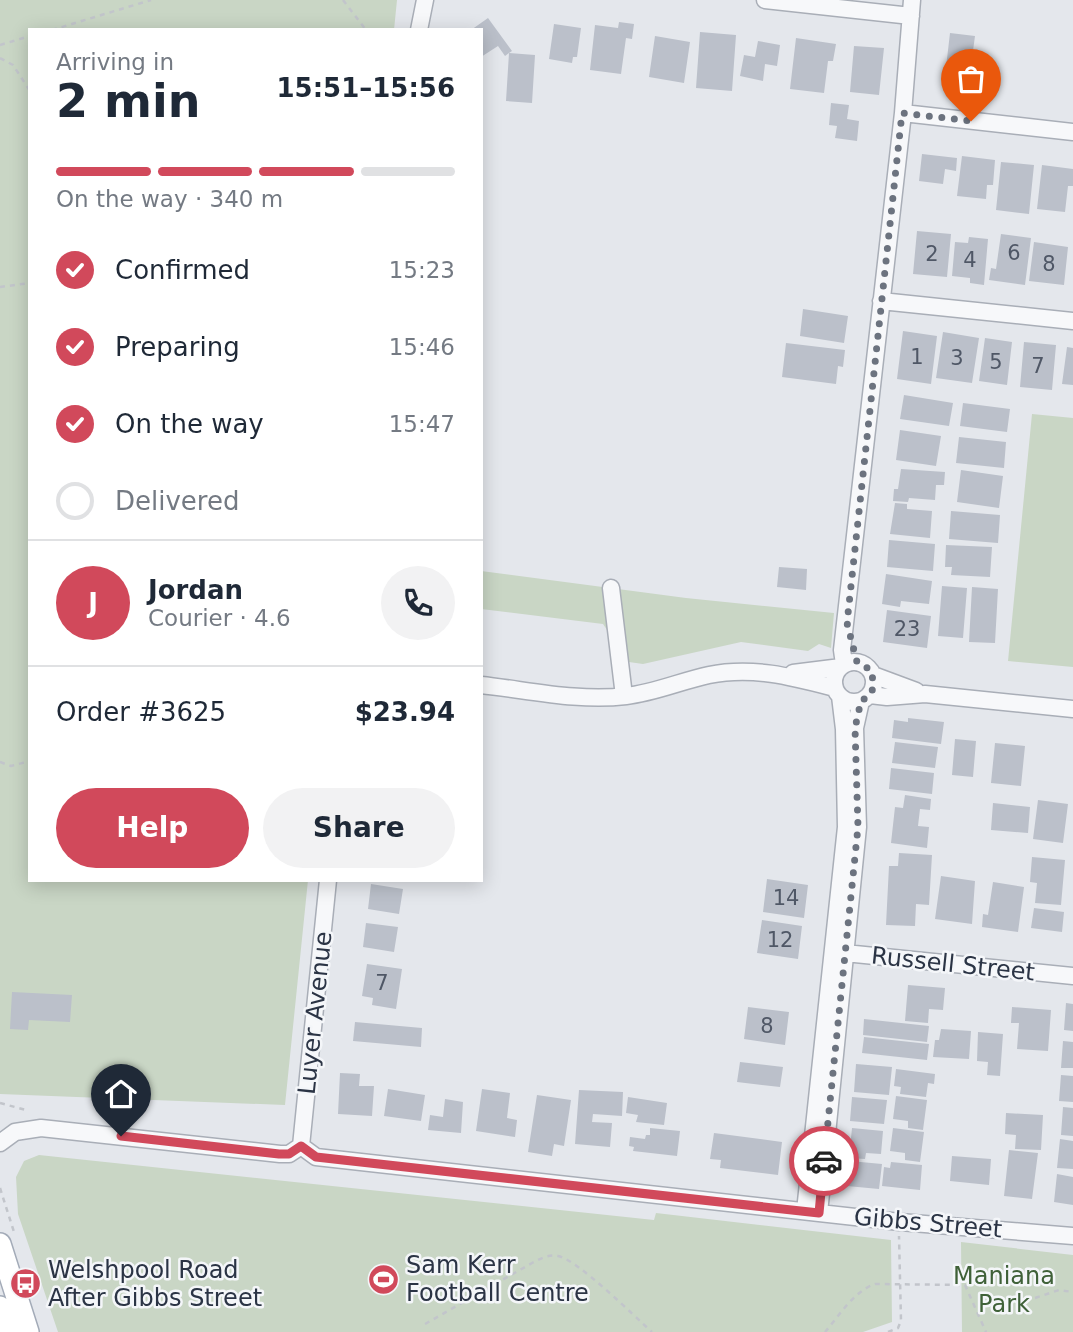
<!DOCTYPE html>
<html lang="en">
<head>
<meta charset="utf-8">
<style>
  :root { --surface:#fff; --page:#f2f2f3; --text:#1f2937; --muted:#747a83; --line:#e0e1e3; --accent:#d1495b }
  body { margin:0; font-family:"DejaVu Sans",sans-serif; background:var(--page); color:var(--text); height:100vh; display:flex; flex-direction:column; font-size:26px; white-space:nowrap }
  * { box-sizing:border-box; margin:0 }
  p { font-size:23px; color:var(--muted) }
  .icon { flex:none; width:38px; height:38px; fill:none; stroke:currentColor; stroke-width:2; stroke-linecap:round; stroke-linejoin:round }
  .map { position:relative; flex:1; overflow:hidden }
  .sheet { position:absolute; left:28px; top:28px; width:455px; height:854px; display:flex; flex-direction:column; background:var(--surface); border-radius:0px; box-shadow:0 4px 18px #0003 }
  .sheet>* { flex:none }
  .pin { position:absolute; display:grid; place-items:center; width:60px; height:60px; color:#fff; margin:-72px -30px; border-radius:50% 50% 50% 0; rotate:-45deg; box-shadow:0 0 7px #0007 }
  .pin .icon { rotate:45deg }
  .courier { position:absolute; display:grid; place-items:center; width:70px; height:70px; margin:-35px; border:5px solid #d1495b; border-radius:50%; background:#fff; color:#222; box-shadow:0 2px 9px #0007 }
  .overview em { font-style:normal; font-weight:600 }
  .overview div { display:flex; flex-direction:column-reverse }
  .overview { display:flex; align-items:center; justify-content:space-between; height:119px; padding:0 28px }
  h1 { font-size:46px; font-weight:600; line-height:52px }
  .bar { display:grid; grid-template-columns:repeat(4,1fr); gap:10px 7px; align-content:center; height:84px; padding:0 28px }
  .bar i { height:9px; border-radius:5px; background:var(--line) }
  .bar .selected { background:var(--accent) }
  .bar p { grid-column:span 4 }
  .line { display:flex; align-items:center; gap:18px; padding:0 28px; border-top:2px solid var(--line) }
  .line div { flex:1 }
  .round { display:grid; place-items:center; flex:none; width:74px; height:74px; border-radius:37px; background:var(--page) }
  ol { padding:0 28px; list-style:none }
  li { display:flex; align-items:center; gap:21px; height:77px }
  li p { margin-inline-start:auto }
  li .icon { padding:7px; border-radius:50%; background:var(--accent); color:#fff; stroke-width:4 }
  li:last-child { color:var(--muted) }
  li i { width:38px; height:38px; border:4px solid var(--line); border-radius:50% }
  .primary-button { display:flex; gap:14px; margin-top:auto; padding:14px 28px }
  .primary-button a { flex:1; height:80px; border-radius:42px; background:var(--accent); color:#fff; font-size:28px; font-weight:600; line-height:80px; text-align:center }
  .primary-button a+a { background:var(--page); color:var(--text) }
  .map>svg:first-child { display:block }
</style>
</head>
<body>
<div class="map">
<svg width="1073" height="1332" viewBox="0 0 1073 1332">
  <rect width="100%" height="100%" fill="#e4e7ec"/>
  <path fill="#c9d6c5" d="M0,0H397L394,30H30V880H308L285,1105L0,1094Z
    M1032,414L1073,418V667L1008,661Z
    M481,571L686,598L834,613L831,648L819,644L808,651L741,642L643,664L629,662L603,624L481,609Z
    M39,1155L654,1220L656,1213L891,1240L892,1322L863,1332H58L18,1214L16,1177L24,1161Z
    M961,1242L1073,1255V1332H962Z"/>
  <path fill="#bbc0ca" d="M488,18L512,51L509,53L535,55L532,103L506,101L509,53L505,56L498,46L481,57V30H471Z
    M619,22L634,24L632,39L626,38L621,74L590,70L595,25L618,28Z
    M554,24L581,28L577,57H573L572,63L549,59Z
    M700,32L736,35L732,91L696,88Z
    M950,33L975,36L972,58L995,61L992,83L945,76Z
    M655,36L690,42L684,83L649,77Z
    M796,38L836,44L833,61H828L824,93L790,89Z
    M758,41L780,45L777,66L765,64L763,81L740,76L744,55L755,57Z
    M854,46L884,48L879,95L850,92Z
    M831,103L849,105L847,119L859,121L857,141L835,138L837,126L829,125Z
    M922,154L957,158L956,171L945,169L943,184L919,181Z
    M962,156L995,160L993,185H987L986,199L957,196Z
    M1001,162L1034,165L1029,214L996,210Z
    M1042,165L1073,169V186H1068L1065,212L1037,209Z
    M917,231L951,234L947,277L913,274Z
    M1001,234L1031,238L1025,285L989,280L991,268L996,269Z
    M969,237L988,239L984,285L970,283V278L952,276L955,242L968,243Z
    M1034,242L1068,247L1064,285L1029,281Z
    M803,309L848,316L844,343L800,336Z
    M903,331L937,336L931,384L897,379Z
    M943,332L979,338L972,383L936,378Z
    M985,338L1012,342L1007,385L979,381Z
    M1024,342L1056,345L1052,390L1020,387Z
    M786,343L845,350L843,367L838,366L836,384L782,377Z
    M1067,347L1073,348V385L1062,384Z
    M904,395L953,403L949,426L900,419Z
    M963,403L1010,409L1007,432L960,426Z
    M900,430L941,436L936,466L896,460Z
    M959,437L1006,442L1004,468L956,463Z
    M901,469L945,472L944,485H936L935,500L909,498L908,502L893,501L894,489H898Z
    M961,470L1003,476L999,508L957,502Z
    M895,503L907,504V509L932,511L930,538L890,534Z
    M951,511L1000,515L998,543L949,539Z
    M889,540L935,544L933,571L887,567Z
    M946,545L992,547L990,577L951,575L952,567H945Z
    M779,567L807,569L806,590L777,587Z
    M886,574L932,581L929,604L901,601L900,607L882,604Z
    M942,586L967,588L963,638L938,636Z
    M972,587L998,589L995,643L969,642Z
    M887,610L931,616L927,648L883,642Z
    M908,718L944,722L941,744L892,738L894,720L908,722Z
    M955,739L976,741L973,777L952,775Z
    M895,742L938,747L935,768L892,763Z
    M995,743L1025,746L1021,786L991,783Z
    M891,768L934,773L932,794L889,789Z
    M905,795L931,799L930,810L920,809L918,826L929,827L927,848L891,843L895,807L903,808Z
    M1038,800L1068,804L1063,843L1033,839Z
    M993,803L1030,807L1028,833L991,830Z
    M899,853L932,855L929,905L916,904L915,926L886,925L889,866H898Z
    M1032,857L1065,860L1061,905L1035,903L1037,883L1030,882Z
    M941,876L975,881L972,924L935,919Z
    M767,879L808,885L804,918L763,912Z
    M993,882L1024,887L1018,932L982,927L983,914L988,915Z
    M371,884L403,889L399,914L368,909Z
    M1034,908L1064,912L1062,932L1031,928Z
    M762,920L802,926L798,959L757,953Z
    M366,923L398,927L394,952L363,947Z
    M367,964L402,969L396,1009L372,1005L373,998L362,996Z
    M908,985L945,988L943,1010L929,1009L928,1023L905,1021Z
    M12,992L72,995L70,1022L29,1020L28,1030L10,1029Z
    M1066,1003L1073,1004V1031L1064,1030Z
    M748,1007L789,1012L785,1045L744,1039Z
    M1012,1007L1051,1010L1048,1051L1017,1049L1019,1023H1011Z
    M864,1019L929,1026L927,1042L863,1035Z
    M355,1022L422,1028L421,1047L353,1041Z
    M941,1029L971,1031L969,1059L933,1057L935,1040H939Z
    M978,1032L1003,1034L1000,1076L987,1075L988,1062L977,1061Z
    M864,1037L929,1044L927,1060L862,1053Z
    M1063,1041L1073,1042V1068H1061Z
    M740,1062L783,1067L780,1087L737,1082Z
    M856,1064L892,1067L889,1095L854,1092Z
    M896,1069L935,1074L934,1084L928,1083L926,1097L900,1094L901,1087L894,1086Z
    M340,1073L360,1074L359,1086H374L372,1116L338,1114Z
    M1061,1075L1073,1076V1102L1059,1101Z
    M388,1089L425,1095L421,1121L384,1116Z
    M482,1089L510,1093L507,1118L517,1120L515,1137L476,1131Z
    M579,1090L623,1092L622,1116L593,1114L592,1122L612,1123L610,1147L575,1144Z
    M537,1095L571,1100L564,1146L554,1144L552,1156L528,1152Z
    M896,1096L927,1100L923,1130L908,1128V1121L893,1119Z
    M628,1097L667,1103L664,1125L636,1122L638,1115L626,1113Z
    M852,1097L887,1100L884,1124L850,1121Z
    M445,1099L463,1102L461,1133L428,1130L430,1115L443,1117Z
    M1063,1107L1073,1108V1136L1061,1135Z
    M1006,1113L1043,1115L1041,1150L1015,1149L1016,1135L1005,1134Z
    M650,1128L680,1131L677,1156L633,1151L634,1147L629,1146L630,1137L645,1139L646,1135H650Z
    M852,1128L883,1131L881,1154L866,1153L865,1159L849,1158Z
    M893,1128L924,1132L920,1162L905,1160V1153L890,1151Z
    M714,1133L782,1142L778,1175L720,1168L721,1160L710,1159Z
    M1060,1139L1073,1141V1169L1057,1168Z
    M1009,1150L1038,1153L1032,1199L1004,1196Z
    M952,1156L991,1159L989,1185L950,1181Z
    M850,1161L882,1164L879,1189L847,1186Z
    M891,1162L922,1165L920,1190L882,1186L884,1167L890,1168Z
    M1057,1174L1073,1177V1205L1054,1202Z"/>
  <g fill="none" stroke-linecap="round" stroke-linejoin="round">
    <defs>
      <path id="minor" d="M765,0L911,16
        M419,30L425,0
        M903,113L1073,132
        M881,301L1073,321
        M611,588L624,696
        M834 682a20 20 0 1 1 40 0a20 20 0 1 1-40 0Z
        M844,664L842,650L903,113L912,0
        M793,673L841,667
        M873,675L916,691
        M481,685C528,690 579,702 626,696C654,693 681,681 709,675C753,666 793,677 835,688
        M870,695L887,697L925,694L1073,709
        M835,952L1073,976
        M0,1143L15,1132L41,1128L280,1154H289L301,1146
        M301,1146L316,1157L900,1222L1073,1236
        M301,1146L328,880
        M805,1211L846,827L844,729L840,696
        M819,1213L858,827L855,728L861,701"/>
      <path id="major" d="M0,1244L28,1332
        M0,1307L11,1332"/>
    </defs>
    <use href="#minor" stroke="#a9aeb7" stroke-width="19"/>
    <use href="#major" stroke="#a3abb8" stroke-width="24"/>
    <path stroke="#c2c5cb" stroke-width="2.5" stroke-dasharray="5 5" stroke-linecap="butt" d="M343,0L366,30
      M52,30L151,0
      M0,45L30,36
      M0,58L13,65L30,91
      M0,287L30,283
      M0,762L11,766L30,761
      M0,1103L26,1110
      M0,1188L14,1232
      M1035,1298L1059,1290L1073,1292
      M425,1324L532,1263C540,1259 548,1254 558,1256C578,1260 634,1316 652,1332
      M825,1332C839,1316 854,1291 875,1284L965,1285L986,1332
      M888,1332L898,1328L901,1321L899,1236"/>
    <use href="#minor" stroke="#f7f8fa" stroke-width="16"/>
    <use href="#major" stroke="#fff" stroke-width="21"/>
  </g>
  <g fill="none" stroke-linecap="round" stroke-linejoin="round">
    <path stroke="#6c737f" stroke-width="7" stroke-dasharray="0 12.6" d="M824,1161L858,827L855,728L861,701L870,695L874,686L871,670L857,662L847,623L902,113L971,121"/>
    <path stroke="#d1495b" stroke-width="9" d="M121,1136L279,1154H289L301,1146L316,1157L819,1213L824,1161"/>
  </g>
  <defs>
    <symbol id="stadium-disc" viewBox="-11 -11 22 22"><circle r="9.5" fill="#d1495b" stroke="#f4f6f9"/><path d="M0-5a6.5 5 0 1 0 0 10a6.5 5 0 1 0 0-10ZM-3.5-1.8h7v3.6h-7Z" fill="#fff"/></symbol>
    <symbol id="bus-disc" viewBox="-11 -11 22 22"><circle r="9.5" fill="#d1495b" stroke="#f4f6f9"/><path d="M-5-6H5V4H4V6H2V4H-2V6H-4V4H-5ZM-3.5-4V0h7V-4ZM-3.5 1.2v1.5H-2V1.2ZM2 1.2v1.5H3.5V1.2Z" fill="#fff"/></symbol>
  </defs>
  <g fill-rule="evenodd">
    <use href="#stadium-disc" x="366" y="1262" width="35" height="35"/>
    <use href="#bus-disc" x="8" y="1266" width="35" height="35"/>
  </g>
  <g text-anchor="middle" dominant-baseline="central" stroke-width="5" stroke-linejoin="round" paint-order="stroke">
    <g font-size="21" fill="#4f5766">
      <text x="1014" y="253">6</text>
      <text x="932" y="254">2</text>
      <text x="970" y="260">4</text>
      <text x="1049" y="264">8</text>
      <text x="917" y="357">1</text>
      <text x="957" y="358">3</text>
      <text x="996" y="362">5</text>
      <text x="1038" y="366">7</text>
      <text x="907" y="629">23</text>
      <text x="786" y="898">14</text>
      <text x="780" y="940">12</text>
      <text x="382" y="983">7</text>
      <text x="767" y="1026">8</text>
    </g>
    <g font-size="24" fill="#2b3445" stroke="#f4f6f9">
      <text transform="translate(953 964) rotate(6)">Russell Street</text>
      <text transform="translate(315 1013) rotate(-84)">Luyer Avenue</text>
      <text transform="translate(928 1223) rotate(5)">Gibbs Street</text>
    </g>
    <g font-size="24" fill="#2b3445" stroke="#f4f6f9" text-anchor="start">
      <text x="406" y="1265">Sam Kerr<tspan x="406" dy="28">Football Centre</tspan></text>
      <text x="48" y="1270">Welshpool Road<tspan x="48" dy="28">After Gibbs Street</tspan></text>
    </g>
    <g font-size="24" fill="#3f6138" stroke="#f4f6f9">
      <text x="1004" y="1276">Maniana<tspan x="1004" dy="28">Park</tspan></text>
    </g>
  </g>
</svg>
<div class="pin" style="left:971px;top:121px;background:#ea580c"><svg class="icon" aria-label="bag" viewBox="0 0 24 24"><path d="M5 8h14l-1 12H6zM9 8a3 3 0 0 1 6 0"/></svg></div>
<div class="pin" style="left:121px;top:1136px;background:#1f2937"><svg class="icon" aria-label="home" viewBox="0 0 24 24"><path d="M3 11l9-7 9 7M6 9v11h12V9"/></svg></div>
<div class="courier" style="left:824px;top:1161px"><svg class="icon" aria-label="car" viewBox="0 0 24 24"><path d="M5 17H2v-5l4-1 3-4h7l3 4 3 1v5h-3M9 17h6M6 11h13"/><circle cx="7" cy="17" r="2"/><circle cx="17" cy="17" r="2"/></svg></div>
<section class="sheet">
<div class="overview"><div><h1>2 min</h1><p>Arriving in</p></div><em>15:51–15:56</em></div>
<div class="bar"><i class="selected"></i><i class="selected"></i><i class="selected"></i><i></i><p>On the way · 340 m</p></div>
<ol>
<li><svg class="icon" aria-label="check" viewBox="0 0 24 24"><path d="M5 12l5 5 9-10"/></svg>Confirmed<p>15:23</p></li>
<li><svg class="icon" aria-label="check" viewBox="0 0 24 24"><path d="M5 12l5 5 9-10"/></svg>Preparing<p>15:46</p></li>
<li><svg class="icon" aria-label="check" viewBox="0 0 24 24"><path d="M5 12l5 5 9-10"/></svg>On the way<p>15:47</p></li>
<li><i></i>Delivered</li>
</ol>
<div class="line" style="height:126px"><b class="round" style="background:var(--accent);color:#fff">J</b><div><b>Jordan</b><p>Courier · 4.6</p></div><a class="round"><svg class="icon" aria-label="phone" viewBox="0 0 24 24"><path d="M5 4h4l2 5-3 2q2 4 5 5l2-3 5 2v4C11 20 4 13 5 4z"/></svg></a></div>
<div class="line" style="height:91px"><div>Order #3625</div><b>$23.94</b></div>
<div class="primary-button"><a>Help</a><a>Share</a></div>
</section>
</div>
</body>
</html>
